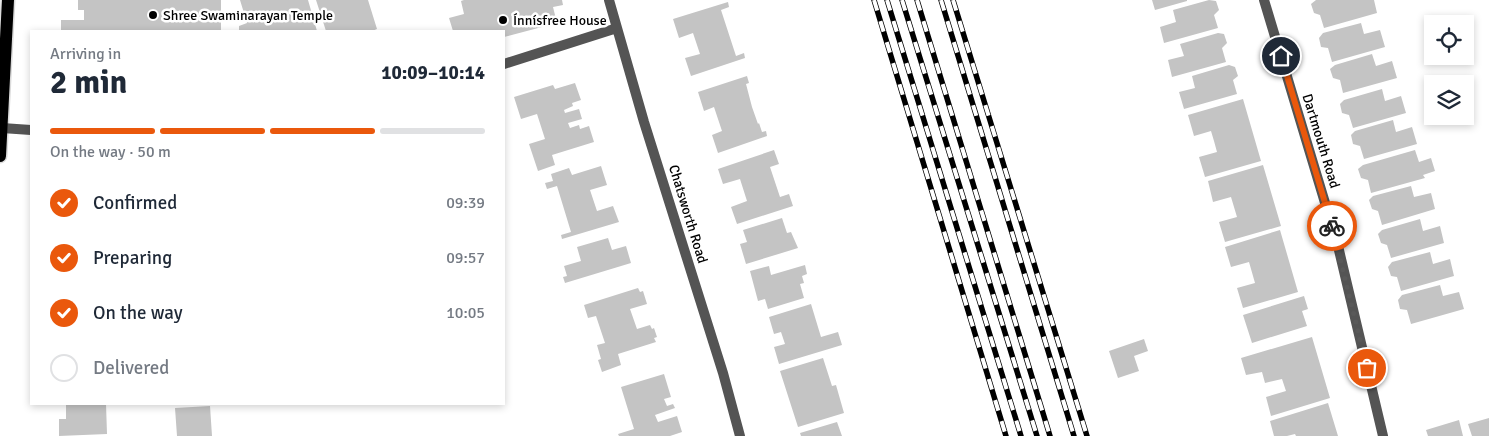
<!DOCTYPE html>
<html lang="en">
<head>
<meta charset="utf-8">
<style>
  :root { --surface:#fff; --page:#f2f2f3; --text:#1f2937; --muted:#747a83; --line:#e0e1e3; --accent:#ea580c }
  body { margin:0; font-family:Signika,sans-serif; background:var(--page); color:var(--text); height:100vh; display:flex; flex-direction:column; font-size:19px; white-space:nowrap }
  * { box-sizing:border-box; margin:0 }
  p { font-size:16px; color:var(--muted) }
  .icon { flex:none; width:28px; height:28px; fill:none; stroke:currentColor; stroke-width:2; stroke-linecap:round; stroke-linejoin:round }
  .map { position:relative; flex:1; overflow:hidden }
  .details { position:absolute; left:30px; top:30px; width:475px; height:375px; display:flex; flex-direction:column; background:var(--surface); border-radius:0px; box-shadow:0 2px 8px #0003 }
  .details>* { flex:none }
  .fabs { position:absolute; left:1424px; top:15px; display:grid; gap:10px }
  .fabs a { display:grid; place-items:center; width:50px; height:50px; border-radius:0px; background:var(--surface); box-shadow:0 2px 8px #0003; font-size:25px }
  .pin { position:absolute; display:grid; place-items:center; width:42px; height:42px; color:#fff; margin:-21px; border:2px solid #fff; border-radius:50%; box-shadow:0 1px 5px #0007 }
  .courier { position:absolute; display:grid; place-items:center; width:50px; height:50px; margin:-25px; border:4px solid #ea580c; border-radius:50%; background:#fff; color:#222; box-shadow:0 1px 6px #0007 }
  .headline em { font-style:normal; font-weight:700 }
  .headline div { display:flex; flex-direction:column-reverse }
  .headline { display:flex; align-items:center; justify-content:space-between; height:85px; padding:0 20px }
  h1 { font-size:32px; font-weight:700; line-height:38px }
  .bar { display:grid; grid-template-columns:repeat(4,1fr); gap:8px 5px; align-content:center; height:60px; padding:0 20px }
  .bar i { height:6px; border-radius:4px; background:var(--line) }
  .bar .on { background:var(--accent) }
  .bar p { grid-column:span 4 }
  ol { padding:0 20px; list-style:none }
  li { display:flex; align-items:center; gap:15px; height:55px }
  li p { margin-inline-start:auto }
  li .icon { padding:5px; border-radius:50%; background:var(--accent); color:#fff; stroke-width:4 }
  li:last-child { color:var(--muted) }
  li i { width:28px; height:28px; border:2px solid var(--line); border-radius:50% }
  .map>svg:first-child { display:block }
</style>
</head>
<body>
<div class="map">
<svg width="1489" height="436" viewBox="0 0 1489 436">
  <rect width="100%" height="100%" fill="#fff"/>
  <path fill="#c4c4c4" d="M78,0H221V31H61V20H84V10H78Z
    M240,0H308L317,31H239V26L247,23Z
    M316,0H368L377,29L372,31H326Z
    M464,0H562L563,5L553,7L557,23L504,37V31H453L449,18L464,14L461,1Z
    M1152,0H1187V1L1155,10Z
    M1209,0L1216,1L1219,10L1214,15L1218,28L1164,43L1160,27L1176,22L1173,10Z
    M1316,0H1374L1377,13L1324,28L1320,15L1314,13L1311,4Z
    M728,2L729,7L721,10L736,56L744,53L745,58L691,76L685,58L700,54L693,33L679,38L673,19Z
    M1361,23L1364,34L1380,30L1385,47L1332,62L1328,48L1321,47L1319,38L1323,33Z
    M1218,33L1224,34L1227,43L1222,48L1226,62L1172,77L1168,60L1184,56L1180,44Z
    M1372,54L1376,66L1392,61L1397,78L1343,93L1340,80L1333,78L1330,69L1335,65Z
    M1229,65L1235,67L1238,76L1233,80L1237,94L1184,109L1179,92L1195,88L1192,76Z
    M747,76L749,83L746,84L752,107L758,124L759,123L762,132L766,131L767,136L718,153L712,135L722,131L714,107L704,111L698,92Z
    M575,83L581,100L572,103L573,106L564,110L565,113L579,109L582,119L568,123L570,128L579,125L580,129L589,126L594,142L552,155L555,165L538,171L529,144L545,139L537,114L521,119L514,97L553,85L555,89Z
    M1382,89L1385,101L1401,96L1406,113L1353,128L1349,115L1342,113L1340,104L1344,100Z
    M1243,99L1261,161L1205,177L1199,157L1217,152L1214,141L1211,131L1194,136L1188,115Z
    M1393,120L1396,132L1412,127L1417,144L1364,159L1360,146L1353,144L1351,135L1355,131Z
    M774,150L779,164L770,167L780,197L789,194L793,206L737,224L731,207L747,201L740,179L723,184L718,169Z
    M1415,150L1419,162L1431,158L1435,171L1423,175L1425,178L1371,193L1368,180L1361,178L1358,169L1363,165Z
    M1263,165L1281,226L1225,242L1219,222L1237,217L1231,197L1213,202L1208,181Z
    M601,166L607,185L590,190L597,211L613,206L619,222L562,239L561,235L571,232L557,186L547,189L545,183L553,181L551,174L569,168L572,175Z
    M1411,186L1414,197L1431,193L1435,209L1382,225L1378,211L1372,209L1369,200L1373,196Z
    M782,218L787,233L791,232L798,248L746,264L740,244L747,242L743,230Z
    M1420,219L1423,231L1440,226L1444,243L1391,258L1387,245L1381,243L1378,234L1382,230Z
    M1280,230L1298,292L1243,308L1237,288L1255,283L1249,262L1231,267L1225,247Z
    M608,238L612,250L626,246L631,263L565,283L563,277L567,276L564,266L581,261L577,247Z
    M1430,252L1433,264L1450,259L1454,276L1401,291L1397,277L1391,276L1388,267L1392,262Z
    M805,265L807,274L802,276L804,283L800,284L804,298L768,309L765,299L758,301L750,271L769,266L771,275Z
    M1440,285L1443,296L1459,292L1464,309L1411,324L1407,310L1400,309L1398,300L1402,295Z
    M638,288L640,292L643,291L647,304L630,309L637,329L650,325L652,329L654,328L657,337L654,338L656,342L618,354L621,365L602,372L598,360L601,359L597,345L605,343L596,316L588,318L584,305Z
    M1304,296L1308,309L1302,311L1307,326L1252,343L1243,315Z
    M811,304L821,337L838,332L842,345L779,364L774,347L785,344L781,332L774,334L769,317Z
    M1312,337L1330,398L1271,416L1266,397L1286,391L1282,379L1265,383L1262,372L1246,375L1241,358Z
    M1144,339L1148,351L1134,356L1139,371L1118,378L1109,351Z
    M823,358L832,386L836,385L844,413L798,427L780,371Z
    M664,374L671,397L664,399L667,406L673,404L675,408L655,415L658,422L677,416L682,432L670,436H619L618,434L634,429L621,387Z
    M1328,403L1338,436H1296L1295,434L1287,436H1274L1270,421Z
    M66,404H106L107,434L59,436V419H66Z
    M210,406L212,436H177L175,408Z
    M1489,418V436H1472L1468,424Z
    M1459,420L1463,436H1428L1426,430Z
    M837,422L842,436H801L800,433Z"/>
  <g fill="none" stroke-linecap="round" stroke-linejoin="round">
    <defs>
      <path id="primary" d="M0,156L8,0"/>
    </defs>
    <use href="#primary" stroke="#dbdbdb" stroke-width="15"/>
    <path stroke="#545454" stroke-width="10" d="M609,0L644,122L723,373L740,436
      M1264,0L1338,246L1383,436
      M504,64L617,28
      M2,128L31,130"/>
    <use href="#primary" stroke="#000" stroke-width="12"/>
    <defs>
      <path id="rail" d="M874,0L1006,436
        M887,0L1021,436
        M902,0L1037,436
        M917,0L1050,436
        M941,0L1074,436
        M953,0L1087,436"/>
    </defs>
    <use href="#rail" stroke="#000" stroke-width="5.5"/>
    <use href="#rail" stroke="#fff" stroke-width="4" stroke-dasharray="11" stroke-linecap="butt"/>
  </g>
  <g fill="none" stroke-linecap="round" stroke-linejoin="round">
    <path stroke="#595959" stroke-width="5" stroke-dasharray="0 9" d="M1332,226L1367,368"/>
    <path stroke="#ea580c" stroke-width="6" d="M1281,56L1332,226"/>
  </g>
  <g fill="#000" stroke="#fff" stroke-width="2">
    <circle cx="153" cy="15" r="5"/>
    <circle cx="503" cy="20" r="5"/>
  </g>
  <g text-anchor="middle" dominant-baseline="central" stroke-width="5" stroke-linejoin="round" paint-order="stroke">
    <g font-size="14" fill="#000" stroke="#fff" text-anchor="start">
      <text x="163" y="15">Shree Swaminarayan Temple</text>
      <text x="513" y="20">Ínnísfree House</text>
    </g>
    <g font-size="14" fill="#000" stroke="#fff">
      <text transform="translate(1321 141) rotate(73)">Dartmouth Road</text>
      <text transform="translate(688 214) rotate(73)">Chatsworth Road</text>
    </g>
  </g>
</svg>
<div class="fabs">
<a><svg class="icon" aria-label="locate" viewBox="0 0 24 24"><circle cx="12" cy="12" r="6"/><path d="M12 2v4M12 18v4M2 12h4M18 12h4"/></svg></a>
<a><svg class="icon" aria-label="layers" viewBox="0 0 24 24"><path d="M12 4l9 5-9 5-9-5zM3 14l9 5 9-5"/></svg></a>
</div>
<div class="pin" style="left:1367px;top:368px;background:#ea580c"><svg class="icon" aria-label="bag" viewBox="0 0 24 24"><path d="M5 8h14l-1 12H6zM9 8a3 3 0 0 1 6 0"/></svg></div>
<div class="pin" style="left:1281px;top:56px;background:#1f2937"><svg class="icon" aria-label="home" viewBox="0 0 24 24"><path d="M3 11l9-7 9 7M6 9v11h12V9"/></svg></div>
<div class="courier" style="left:1332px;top:226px"><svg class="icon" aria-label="bike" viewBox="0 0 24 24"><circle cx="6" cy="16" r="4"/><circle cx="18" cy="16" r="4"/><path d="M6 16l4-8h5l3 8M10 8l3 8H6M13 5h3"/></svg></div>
<section class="details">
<div class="headline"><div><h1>2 min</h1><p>Arriving in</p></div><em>10:09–10:14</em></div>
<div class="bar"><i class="on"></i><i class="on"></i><i class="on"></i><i></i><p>On the way · 50 m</p></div>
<ol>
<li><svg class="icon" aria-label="check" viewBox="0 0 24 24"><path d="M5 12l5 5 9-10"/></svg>Confirmed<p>09:39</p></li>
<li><svg class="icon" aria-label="check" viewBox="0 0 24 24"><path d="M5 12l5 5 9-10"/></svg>Preparing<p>09:57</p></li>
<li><svg class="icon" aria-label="check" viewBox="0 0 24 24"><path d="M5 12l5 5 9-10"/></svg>On the way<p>10:05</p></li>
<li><i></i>Delivered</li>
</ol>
</section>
</div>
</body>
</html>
